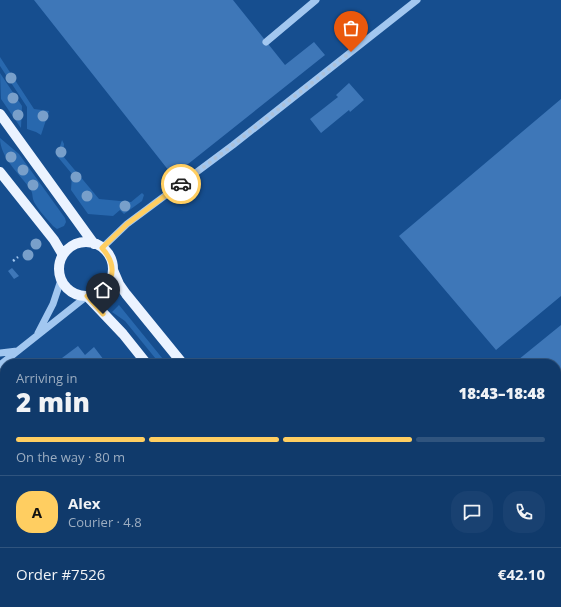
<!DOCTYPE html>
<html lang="en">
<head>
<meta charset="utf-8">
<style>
  :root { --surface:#103a6b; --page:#194171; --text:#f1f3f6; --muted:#9cadc1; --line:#30547e; --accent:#ffce61 }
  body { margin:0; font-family:"Open Sans",sans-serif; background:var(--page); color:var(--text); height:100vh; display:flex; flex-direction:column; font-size:15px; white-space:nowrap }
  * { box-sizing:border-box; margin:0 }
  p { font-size:13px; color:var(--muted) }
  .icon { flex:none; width:22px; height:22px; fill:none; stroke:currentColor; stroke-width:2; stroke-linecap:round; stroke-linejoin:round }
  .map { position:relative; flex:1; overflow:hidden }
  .drawer { position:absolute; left:0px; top:359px; width:561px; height:248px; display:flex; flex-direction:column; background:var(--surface); border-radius:16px 16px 0 0; box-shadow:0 1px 3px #0004,0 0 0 1px var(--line) }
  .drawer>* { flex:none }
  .pin { position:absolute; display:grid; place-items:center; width:34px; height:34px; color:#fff; margin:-41px -17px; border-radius:50% 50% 50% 0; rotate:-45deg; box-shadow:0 0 4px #0007 }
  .pin .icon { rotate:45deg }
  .courier { position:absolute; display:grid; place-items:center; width:40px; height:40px; margin:-20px; border:3px solid #ffce61; border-radius:50%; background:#fff; color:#222; box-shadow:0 1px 5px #0007 }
  .headline em { font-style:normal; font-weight:800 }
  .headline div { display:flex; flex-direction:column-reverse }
  .headline { display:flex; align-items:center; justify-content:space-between; height:68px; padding:0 16px }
  h1 { font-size:26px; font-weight:800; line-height:30px }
  .bar { display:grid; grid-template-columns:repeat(4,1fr); gap:6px 4px; align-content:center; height:48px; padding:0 16px }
  .bar i { height:5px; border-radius:3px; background:var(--line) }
  .bar .on { background:var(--accent) }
  .bar p { grid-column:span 4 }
  .line { display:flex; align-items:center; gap:10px; padding:0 16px; border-top:1px solid var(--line) }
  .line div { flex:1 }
  .round { display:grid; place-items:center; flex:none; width:42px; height:42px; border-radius:16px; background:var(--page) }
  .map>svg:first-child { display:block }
</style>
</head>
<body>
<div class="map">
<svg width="561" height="607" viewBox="0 0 561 607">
  <rect width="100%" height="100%" fill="#164e8f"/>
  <path fill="#2868ae" d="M0,57L34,109L49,111L41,135L36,132L27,129V107L0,66Z
    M0,73L22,106L21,128L1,99Z
    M0,138L19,154L65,218L66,222L64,226L57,229L53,226C47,219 39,211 34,202C32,198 33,194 31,190C20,174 0,158 0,138Z
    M62,140L64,144L63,156L99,199L131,202L142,193L144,195L142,201L124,214L120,210L113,216L88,214L71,190L72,174L57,156Z
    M119,305L167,364H160L125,321L112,312Z"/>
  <path fill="#3e77b8" d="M34,0H233L285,65L314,42L325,55L173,176Z
    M349,83L364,100L350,112L349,110L321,133L310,119L338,97L336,95Z
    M561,99V296L496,350L399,236Z
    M12,268L19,276L14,279L8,271Z
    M561,325V407L556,411V364H513Z
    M78,346L85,355L94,347L107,364H54Z
    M556,563H557L559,579H556Z
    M556,601H561V607H530L531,603L556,602Z
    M113,602H135L140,607H118Z
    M229,602H248L254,607H234Z
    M262,602H266L272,607H258Z
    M318,602H327L333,607H314Z
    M417,602H427L430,607H410Z
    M451,602H468L470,607H453Z"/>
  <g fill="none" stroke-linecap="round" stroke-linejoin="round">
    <path stroke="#a2c7f0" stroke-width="2.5" stroke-dasharray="2 3" stroke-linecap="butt" d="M13,261L18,257"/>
    <path stroke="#a2c7f0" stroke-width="7" d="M266,42L316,0
      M102,248L127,224L233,145L417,0
      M38,333L53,304L61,280
      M0,353L17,351
      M0,365L87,296
      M561,488V489"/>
    <path stroke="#ebf3ff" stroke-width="10" d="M0,114L94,244
      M0,172L54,240L63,255
      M59 269a27 27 0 1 1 54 0a27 27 0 1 1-54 0Z
      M113,270L119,284L126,294L183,364
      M87,296L123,334L147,364
      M344,602L347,607
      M373,602L376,607"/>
  </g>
  <g fill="#789fca">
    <circle cx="11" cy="78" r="5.5"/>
    <circle cx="13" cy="98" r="5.5"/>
    <circle cx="18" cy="115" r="5.5"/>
    <circle cx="43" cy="116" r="5.5"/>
    <circle cx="61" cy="152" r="5.5"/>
    <circle cx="11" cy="157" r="5.5"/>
    <circle cx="23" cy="170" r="5.5"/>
    <circle cx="76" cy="177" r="5.5"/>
    <circle cx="33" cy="185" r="5.5"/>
    <circle cx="87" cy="196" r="5.5"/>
    <circle cx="125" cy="206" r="5.5"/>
    <circle cx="36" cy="244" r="5.5"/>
    <circle cx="28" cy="255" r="5.5"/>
  </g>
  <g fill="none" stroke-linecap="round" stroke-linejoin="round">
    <path stroke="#adc1d8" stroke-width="4" stroke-dasharray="0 7.2" d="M181,184L233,145L351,52"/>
    <path stroke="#ffce61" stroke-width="5" d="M103,314L87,296C113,290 120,268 102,248L127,224L181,184"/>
  </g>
</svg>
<div class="pin" style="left:351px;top:52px;background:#ea580c"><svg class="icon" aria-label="bag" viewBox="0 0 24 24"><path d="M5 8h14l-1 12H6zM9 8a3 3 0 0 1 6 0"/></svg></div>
<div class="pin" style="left:103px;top:314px;background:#1f2937"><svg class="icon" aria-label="home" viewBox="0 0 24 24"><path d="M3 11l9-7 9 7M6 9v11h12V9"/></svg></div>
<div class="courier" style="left:181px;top:184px"><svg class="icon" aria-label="car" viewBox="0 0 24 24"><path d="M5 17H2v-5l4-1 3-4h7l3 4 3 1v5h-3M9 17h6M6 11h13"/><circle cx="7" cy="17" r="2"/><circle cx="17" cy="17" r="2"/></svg></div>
<section class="drawer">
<div class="headline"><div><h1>2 min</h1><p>Arriving in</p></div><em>18:43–18:48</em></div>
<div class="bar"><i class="on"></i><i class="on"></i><i class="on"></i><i></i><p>On the way · 80 m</p></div>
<div class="line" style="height:72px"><b class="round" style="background:var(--accent);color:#111">A</b><div><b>Alex</b><p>Courier · 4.8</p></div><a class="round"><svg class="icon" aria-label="chat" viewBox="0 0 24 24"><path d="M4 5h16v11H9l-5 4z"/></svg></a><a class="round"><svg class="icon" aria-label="phone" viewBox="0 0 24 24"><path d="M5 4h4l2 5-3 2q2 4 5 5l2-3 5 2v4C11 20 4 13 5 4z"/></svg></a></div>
<div class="line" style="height:52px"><div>Order #7526</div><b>€42.10</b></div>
</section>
</div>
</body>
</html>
